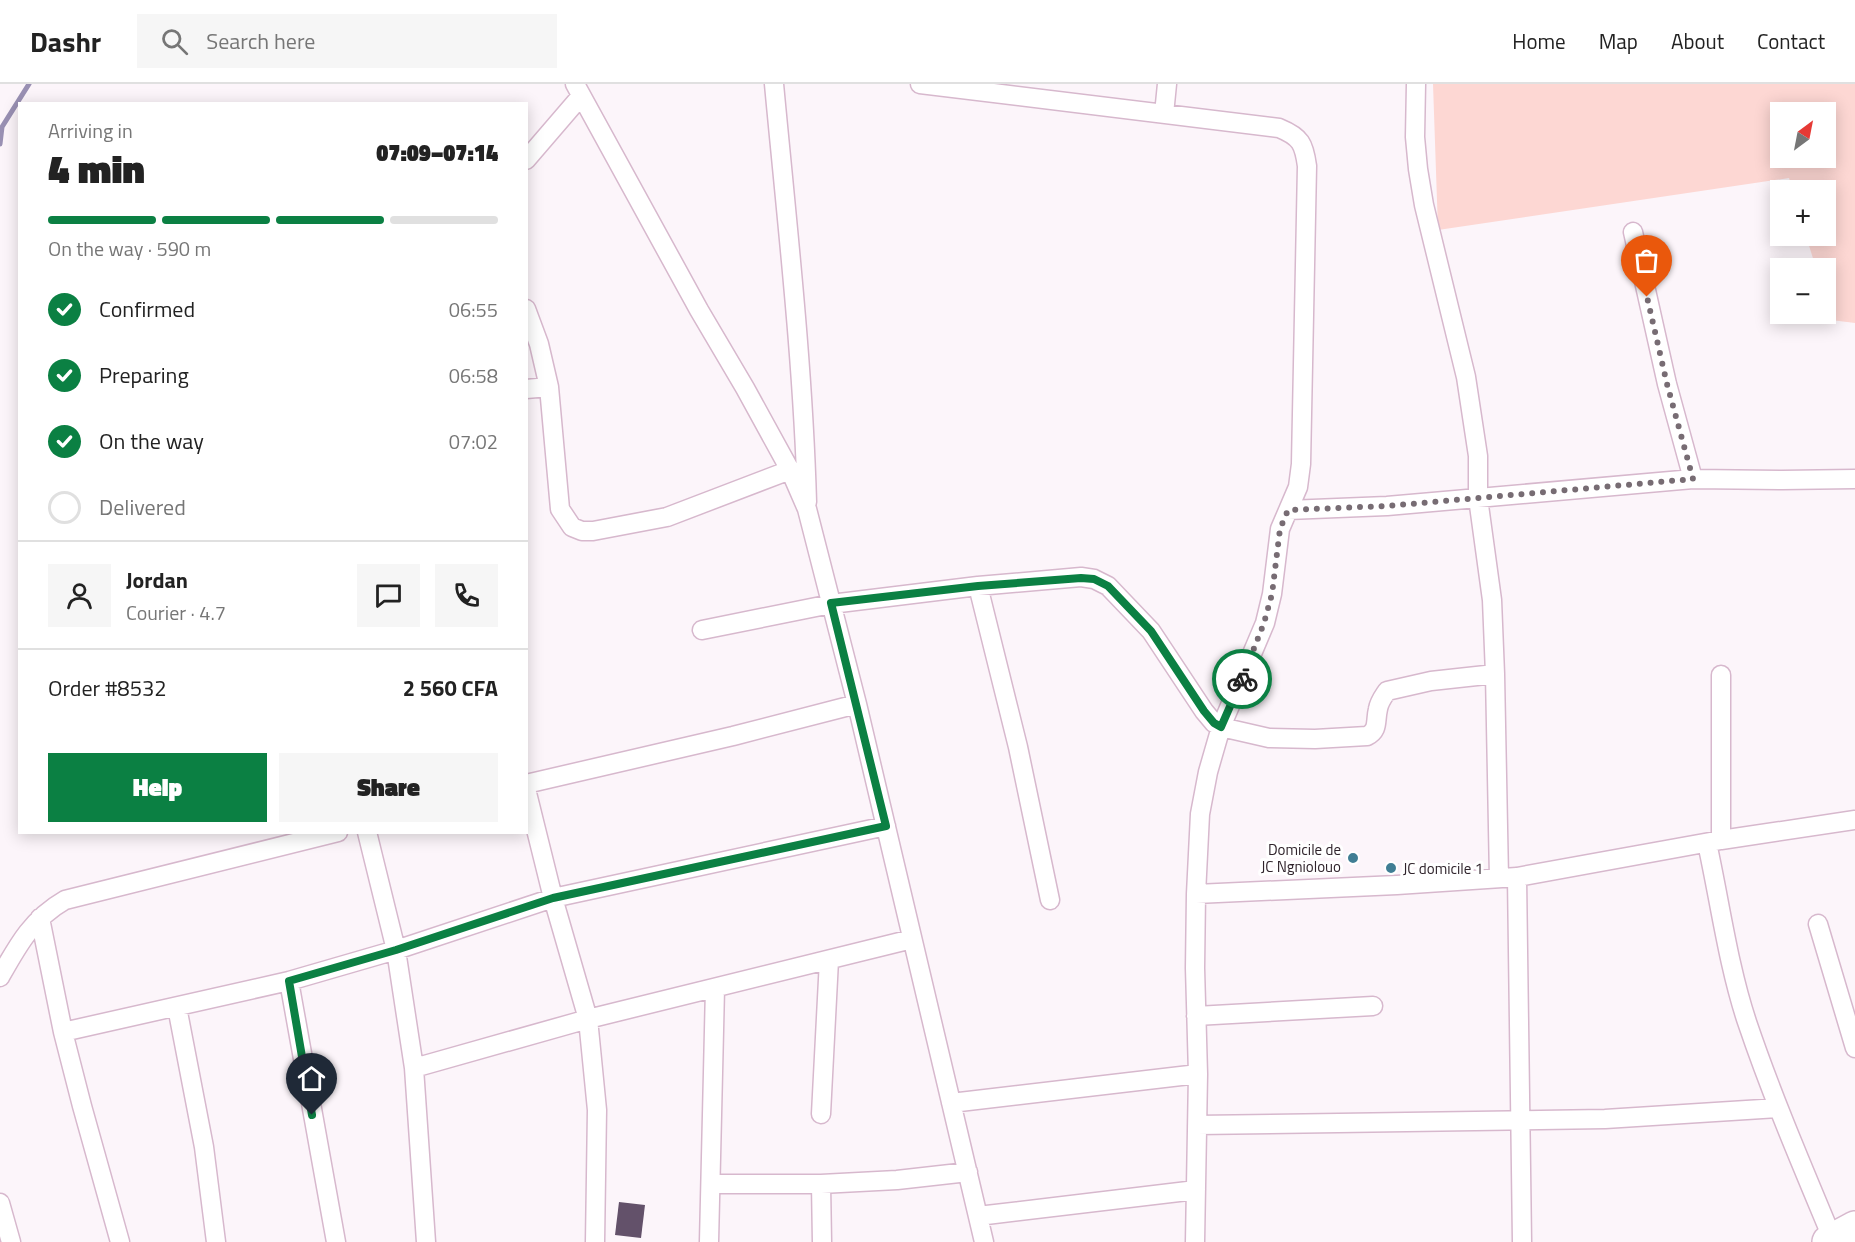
<!DOCTYPE html>
<html lang="en">
<head>
<meta charset="utf-8">
<style>
  :root { --surface:#fff; --page:#f6f6f6; --text:#222; --muted:#767676; --line:#e0e0e0; --accent:#0b8043 }
  body { margin:0; font-family:"Titillium Web",sans-serif; background:var(--page); color:var(--text); height:100vh; display:flex; flex-direction:column; font-size:22px; white-space:nowrap }
  * { box-sizing:border-box; margin:0 }
  p { font-size:20px; color:var(--muted) }
  .icon { flex:none; width:33px; height:33px; fill:none; stroke:currentColor; stroke-width:2; stroke-linecap:round; stroke-linejoin:round }
  .map { position:relative; flex:1; overflow:hidden }
  .drawer { position:absolute; left:18px; top:18px; width:510px; height:732px; display:flex; flex-direction:column; background:var(--surface); border-radius:0px; box-shadow:0 3px 15px #0003 }
  .drawer>* { flex:none }
  .needle { width:39px; rotate:32deg }
  .tools { position:absolute; left:1770px; top:18px; display:grid; gap:12px }
  .tools a { display:grid; place-items:center; width:66px; height:66px; border-radius:0px; background:var(--surface); box-shadow:0 3px 15px #0003; font-size:30px }
  .pin { position:absolute; display:grid; place-items:center; width:51px; height:51px; color:#fff; margin:-62px -26px; border-radius:50% 50% 50% 0; rotate:-45deg; box-shadow:0 0 6px #0007 }
  .pin .icon { rotate:45deg }
  .courier { position:absolute; display:grid; place-items:center; width:60px; height:60px; margin:-30px; border:4px solid #0b8043; border-radius:50%; background:#fff; color:#222; box-shadow:0 2px 8px #0007 }
  .overview em { font-style:normal; font-weight:800 }
  .overview div { display:flex; flex-direction:column-reverse }
  .overview { display:flex; align-items:center; justify-content:space-between; height:102px; padding:0 30px }
  h1 { font-size:39px; font-weight:800; line-height:45px }
  .bar { display:grid; grid-template-columns:repeat(4,1fr); gap:9px 6px; align-content:center; height:72px; padding:0 30px }
  .bar i { height:8px; border-radius:4px; background:var(--line) }
  .bar .active { background:var(--accent) }
  .bar p { grid-column:span 4 }
  .line { display:flex; align-items:center; gap:15px; padding:0 30px; border-top:2px solid var(--line) }
  .line div { flex:1 }
  .round { display:grid; place-items:center; flex:none; width:63px; height:63px; border-radius:0px; background:var(--page) }
  ol { padding:0 30px; list-style:none }
  li { display:flex; align-items:center; gap:18px; height:66px }
  li p { margin-inline-start:auto }
  li .icon { padding:6px; border-radius:50%; background:var(--accent); color:#fff; stroke-width:4 }
  li:last-child { color:var(--muted) }
  li i { width:33px; height:33px; border:3px solid var(--line); border-radius:50% }
  .primary-button { display:flex; gap:12px; margin-top:auto; padding:12px 30px }
  .primary-button a { flex:1; height:69px; border-radius:0px; background:var(--accent); color:#fff; font-size:24px; font-weight:800; line-height:69px; text-align:center }
  .primary-button a+a { background:var(--page); color:var(--text) }
  header { display:flex; align-items:center; gap:36px; box-sizing:border-box; height:84px; padding:0 30px; background:var(--surface); border-bottom:2px solid var(--line) }
  header strong { font-size:28px }
  nav { display:flex; gap:33px; margin-inline-start:auto; font-size:21px }
  .search { width:420px; height:54px; background:var(--page); display:flex; align-items:center; gap:15px; box-sizing:border-box; padding:0 21px; border-radius:0px; color:var(--muted); font-size:22px }
  .map>svg:first-child { display:block }
</style>
</head>
<body>
<header>
<strong>Dashr</strong>
<div class="search"><svg class="icon" aria-label="search" viewBox="0 0 24 24"><circle cx="10" cy="10" r="6"/><path d="M15 15l6 6"/></svg>Search here</div>
<nav><a>Home</a><a>Map</a><a>About</a><a>Contact</a></nav>
</header>
<div class="map">
<svg width="1855" height="1158" viewBox="0 0 1855 1158">
  <rect width="100%" height="100%" fill="#fcf5fa"/>
  <path fill="#fdd7d3" fill-rule="evenodd" d="M1433,0H1855V239L1831,236L1826,217V184H1816L1806,152H1826V106H1793L1789,94L1438,146ZM1780,28H1826V74H1780Z"/>
  <g fill="none" stroke-linecap="round" stroke-linejoin="round">
    <path stroke="#9990b3" stroke-width="5" d="M0,60L2,43L29,0"/>
  </g>
  <path fill="#63516a" d="M619,1118L645,1121L641,1154L615,1151Z"/>
  <g fill="none" stroke-linecap="round" stroke-linejoin="round">
    <defs>
      <path id="street" d="M575,0L699,226L745,304L790,386L807,425L857,620L984,1158
        M774,0C787,139 803,278 807,418
        M920,0L1279,44C1301,53 1304,60 1307,82L1301,380L1298,403L1280,445L1272,510L1265,539L1221,643L1208,688L1200,730L1196,810L1195,884L1198,990L1195,1158
        M1416,0L1415,53L1418,85L1424,121L1466,293L1478,372V414L1492,516L1495,590L1499,794
        M1164,30L1167,0
        M526,76L581,12
        M1633,148L1667,300L1693,395
        M526,225L539,260L549,303L560,425L572,443L582,447H593L667,433L790,386
        M526,305L549,303
        M1288,426L1387,422L1693,395L1782,396L1855,395
        M978,502L1018,663L1050,816
        M702,546L831,520L978,502L1081,493L1094,495L1108,502L1151,547L1204,627L1214,639L1221,643L1269,654L1315,655L1367,652C1379,646 1375,637 1378,625C1379,618 1383,613 1387,607L1431,597L1495,590
        M526,700L733,652L857,620
        M526,705L553,814L588,935L597,1026L595,1158
        M367,748L396,866L414,984L426,1158
        M1721,756V591
        M1707,759C1720,818 1728,881 1747,938C1772,1012 1803,1084 1833,1156L1837,1158
        M1517,793L1522,1158
        M1196,810L1397,801L1517,793L1721,756L1855,736
        M40,834L63,948L82,1022L120,1158
        M1818,840L1855,964
        M0,893C18,861 32,835 65,816L338,748
        M289,897L336,1158
        M177,923L204,1063L216,1158
        M1196,932L1373,922
        M63,948L289,897L396,866L553,814L886,742
        M414,984L588,935L912,855
        M951,1019L1198,990
        M821,1030L829,876
        M1197,1041L1605,1035L1778,1024
        M711,1100H821L897,1096L968,1088
        M821,1100L822,1158
        M0,1119L11,1158
        M978,1132L1196,1106
        M709,1158L715,904"/>
      <path id="highway" d="M1829,1158L1855,1144"/>
    </defs>
    <use href="#street" stroke="#d7b8cd" stroke-width="21"/>
    <use href="#highway" stroke="#d7b8cd" stroke-width="36"/>
    <use href="#street" stroke="#fff" stroke-width="18"/>
    <use href="#highway" stroke="#fff" stroke-width="33"/>
  </g>
  <g fill="none" stroke-linecap="round" stroke-linejoin="round">
    <path stroke="#776c73" stroke-width="6" stroke-dasharray="0 10.8" d="M1242,595L1264,539L1272,510L1280,445L1288,426L1387,422L1693,395L1667,300L1647,213"/>
    <path stroke="#0b8043" stroke-width="8" d="M312,1031L289,897L396,866L553,814L886,742L831,519L978,502L1081,494L1094,495L1108,502L1151,547L1204,627L1214,639L1221,643L1242,595"/>
  </g>
  <g fill="#407e94" stroke="#fff" stroke-width="2">
    <circle cx="1353" cy="774" r="6"/>
    <circle cx="1391" cy="784" r="6"/>
  </g>
  <g text-anchor="middle" dominant-baseline="central" stroke-width="6" stroke-linejoin="round" paint-order="stroke">
    <g font-size="15" fill="#2f232b" stroke="#fff" text-anchor="end">
      <text x="1341" y="765">Domicile de<tspan x="1341" dy="17">JC Ngniolouo</tspan></text>
      <text x="1403" y="784" text-anchor="start">JC domicile 1</text>
    </g>
  </g>
</svg>
<div class="tools">
<a><svg class="needle" viewBox="-14 -14 28 28"><path d="M0-13l5 13h-10z" fill="#e53935"/><path d="M0 13l5-13h-10z" fill="#767676"/></svg></a>
<a>+</a>
<a>−</a>
</div>
<div class="pin" style="left:1647px;top:213px;background:#ea580c"><svg class="icon" aria-label="bag" viewBox="0 0 24 24"><path d="M5 8h14l-1 12H6zM9 8a3 3 0 0 1 6 0"/></svg></div>
<div class="pin" style="left:312px;top:1031px;background:#1f2937"><svg class="icon" aria-label="home" viewBox="0 0 24 24"><path d="M3 11l9-7 9 7M6 9v11h12V9"/></svg></div>
<div class="courier" style="left:1242px;top:595px"><svg class="icon" aria-label="bike" viewBox="0 0 24 24"><circle cx="6" cy="16" r="4"/><circle cx="18" cy="16" r="4"/><path d="M6 16l4-8h5l3 8M10 8l3 8H6M13 5h3"/></svg></div>
<section class="drawer">
<div class="overview"><div><h1>4 min</h1><p>Arriving in</p></div><em>07:09–07:14</em></div>
<div class="bar"><i class="active"></i><i class="active"></i><i class="active"></i><i></i><p>On the way · 590 m</p></div>
<ol>
<li><svg class="icon" aria-label="check" viewBox="0 0 24 24"><path d="M5 12l5 5 9-10"/></svg>Confirmed<p>06:55</p></li>
<li><svg class="icon" aria-label="check" viewBox="0 0 24 24"><path d="M5 12l5 5 9-10"/></svg>Preparing<p>06:58</p></li>
<li><svg class="icon" aria-label="check" viewBox="0 0 24 24"><path d="M5 12l5 5 9-10"/></svg>On the way<p>07:02</p></li>
<li><i></i>Delivered</li>
</ol>
<div class="line" style="height:108px"><a class="round"><svg class="icon" aria-label="person" viewBox="0 0 24 24"><circle cx="12" cy="8" r="4"/><path d="M4 21q1-7 8-7t8 7"/></svg></a><div><b>Jordan</b><p>Courier · 4.7</p></div><a class="round"><svg class="icon" aria-label="chat" viewBox="0 0 24 24"><path d="M4 5h16v11H9l-5 4z"/></svg></a><a class="round"><svg class="icon" aria-label="phone" viewBox="0 0 24 24"><path d="M5 4h4l2 5-3 2q2 4 5 5l2-3 5 2v4C11 20 4 13 5 4z"/></svg></a></div>
<div class="line" style="height:78px"><div>Order #8532</div><b>2 560 CFA</b></div>
<div class="primary-button"><a>Help</a><a>Share</a></div>
</section>
</div>
</body>
</html>
